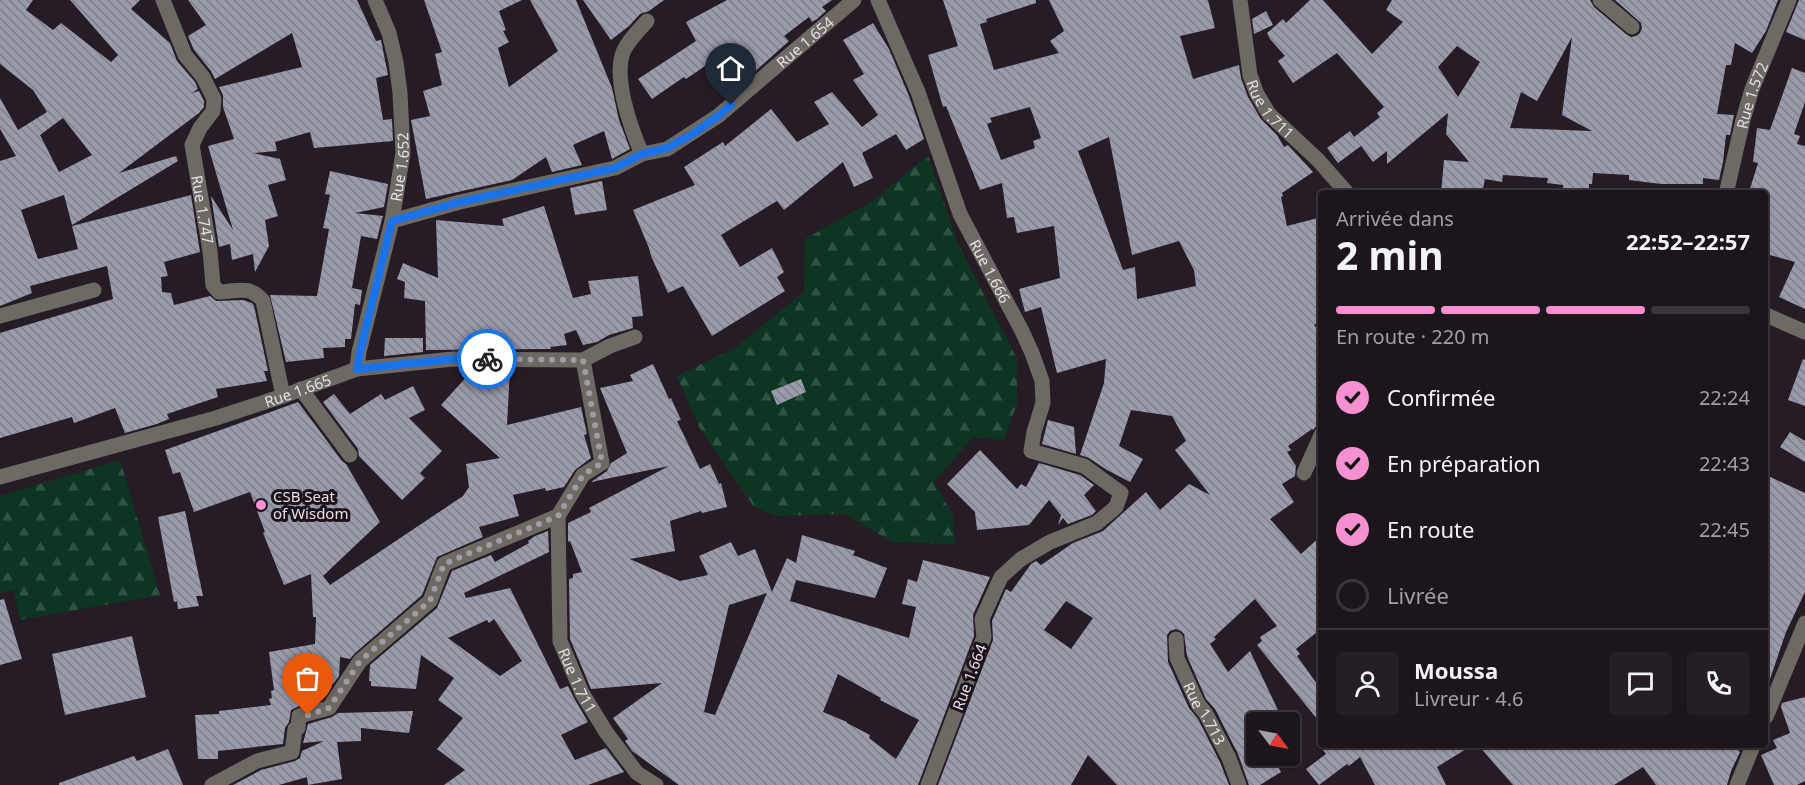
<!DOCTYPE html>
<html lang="fr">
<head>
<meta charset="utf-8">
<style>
  :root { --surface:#1c151c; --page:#251e25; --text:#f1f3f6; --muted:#a09fa3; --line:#3a343b; --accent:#f690d0 }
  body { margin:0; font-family:"Noto Sans",sans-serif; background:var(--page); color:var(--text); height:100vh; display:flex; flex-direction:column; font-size:22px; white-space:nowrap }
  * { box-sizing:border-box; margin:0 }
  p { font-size:20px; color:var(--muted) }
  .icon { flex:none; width:33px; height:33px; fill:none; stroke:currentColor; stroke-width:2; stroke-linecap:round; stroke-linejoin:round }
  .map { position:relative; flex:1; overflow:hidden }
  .sheet { position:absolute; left:1318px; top:190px; width:450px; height:558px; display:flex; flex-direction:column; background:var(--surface); border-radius:6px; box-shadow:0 2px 4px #0004,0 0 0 2px var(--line) }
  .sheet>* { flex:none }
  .needle { width:39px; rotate:122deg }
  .tools { position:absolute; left:1246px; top:712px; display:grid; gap:12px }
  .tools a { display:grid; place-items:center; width:54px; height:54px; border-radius:6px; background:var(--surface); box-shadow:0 2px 4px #0004,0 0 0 2px var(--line); font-size:30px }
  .pin { position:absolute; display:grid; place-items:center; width:51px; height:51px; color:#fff; margin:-62px -26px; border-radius:50% 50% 50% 0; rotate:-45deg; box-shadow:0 0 6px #0007 }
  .pin .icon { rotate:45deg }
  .courier { position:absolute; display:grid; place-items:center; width:60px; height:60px; margin:-30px; border:4px solid #1a73e8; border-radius:50%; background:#fff; color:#222; box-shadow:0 2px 8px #0007 }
  .summary em { font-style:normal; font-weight:700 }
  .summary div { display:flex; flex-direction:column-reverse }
  .summary { display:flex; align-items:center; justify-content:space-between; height:102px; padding:0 18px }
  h1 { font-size:39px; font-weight:700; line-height:45px }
  .bar { display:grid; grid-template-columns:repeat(4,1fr); gap:9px 6px; align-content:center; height:72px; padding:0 18px }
  .bar i { height:8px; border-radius:4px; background:var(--line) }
  .bar .current { background:var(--accent) }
  .bar p { grid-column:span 4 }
  .line { display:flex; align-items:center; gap:15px; padding:0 18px; border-top:2px solid var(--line) }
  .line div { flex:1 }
  .round { display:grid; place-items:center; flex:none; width:63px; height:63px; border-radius:6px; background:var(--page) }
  ol { padding:0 18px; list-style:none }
  li { display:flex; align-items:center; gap:18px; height:66px }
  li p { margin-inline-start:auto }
  li .icon { padding:6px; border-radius:50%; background:var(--accent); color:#111; stroke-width:4 }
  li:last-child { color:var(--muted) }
  li i { width:33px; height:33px; border:3px solid var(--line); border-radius:50% }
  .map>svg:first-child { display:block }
</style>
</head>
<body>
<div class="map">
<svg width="1805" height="785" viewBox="0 0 1805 785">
  <defs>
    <pattern id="forest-firs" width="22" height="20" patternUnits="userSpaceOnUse" patternTransform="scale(1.5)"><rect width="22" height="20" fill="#0d3522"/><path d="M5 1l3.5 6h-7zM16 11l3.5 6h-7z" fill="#305242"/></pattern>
    <pattern id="building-back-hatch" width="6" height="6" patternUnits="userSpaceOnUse" patternTransform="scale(1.5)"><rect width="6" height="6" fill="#999aaa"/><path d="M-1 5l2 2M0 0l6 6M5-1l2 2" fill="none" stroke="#80808c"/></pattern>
  </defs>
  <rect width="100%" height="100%" fill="#261c26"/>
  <path fill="url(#forest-firs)" d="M928,155L958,244L1017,359V404L1004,440L973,437L934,482L953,516L955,544L893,542L844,514L777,516L754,507L699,427L677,376L735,348L804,292L805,239L874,200Z
    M120,460L160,595L20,620L14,590L0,593V496Z"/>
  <path fill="url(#building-back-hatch)" fill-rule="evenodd" d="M0,0H33L26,10L53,30L61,23L111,62L118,55L70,0H140L131,9L170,43L177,61L195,82L198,89L192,93L199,91L204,101V107L199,113L119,173L176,156L178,161L72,225L64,195L21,210L38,259L78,249L72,226L191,195L200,252L164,262L168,276L161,277L162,292L171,293L174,305L210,296L216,301L243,300L252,303L254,306L268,371H264L267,381L216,389L218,397L167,414L169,419L157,424L125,433L115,408L74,423L72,417L0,438V333L113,299L107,266L30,286L32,293L0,306V161L16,156L0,129V98L18,130L47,112L33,90L0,64ZM63,118L92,155L59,172L40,135Z
    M188,0H357L376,41L381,40L388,75L376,78L383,120L392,119L393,141L314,148L310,132L275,142L277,151L253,153L280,159L286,180L268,185L278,216L265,220L269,246L255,272L253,254L232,260L230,244L219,247L211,196L233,230L208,146L234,139L223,107V95L219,87L302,67L292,33L215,79L211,71L194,50L188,36L206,25Z
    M424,0H522L499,11L506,30L503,31L509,42L498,48L509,87L558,51L530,0H576L612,88L619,120L630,149L612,159L604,131L573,145L582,165L552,172L546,157L512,180L426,199L411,120L430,116L423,91L442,85L435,54L442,52Z
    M583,0H664L649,11L640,14L629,26L611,40Z
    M727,0H832L822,7L826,11L817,19L812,22L809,17L784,36L789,41L742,83L741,81L728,89L711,62L686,79L684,77L652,99L638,79L696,41L686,22Z
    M943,0H1036V3L986,19L987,22L980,24L994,70L1059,53L1050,41L1064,31L1049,0H1208L1215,28L1180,36L1193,79L1239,65L1241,78L1248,97L1261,119L1277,135L1284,147L1288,145L1313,172L1282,193L1283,196L1281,197L1287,226L1322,217V320L1314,325L1322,334V423L1317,425L1313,430L1312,429L1288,446L1291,450L1287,452L1296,466L1295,476L1282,484L1294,502L1270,519L1301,554L1322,535V628L1296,649L1300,654L1297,656L1322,691V725L1257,645L1262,641L1260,637L1277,626L1255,599L1214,637L1216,639L1210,644L1228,672L1250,651L1284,723H1257V756H1272L1281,772L1260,785H1249L1238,754L1215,709L1206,699L1187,656L1184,634L1181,631L1176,629L1170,631L1167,635L1168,662L1189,708L1198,719L1220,762L1229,785H1117L1088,755L1071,785H938L993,640L992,621L1006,589L1011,592L1031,564L1036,561L1041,565L1073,543L1103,531L1146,492L1160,510L1189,484L1210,495L1175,450L1186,441L1172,416L1131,410L1119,446L1143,459L1130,482L1107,470L1089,458L1080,455L1104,383L1106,359L1057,373L1041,307L1025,312L1019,289L1060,278L1054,226L1017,233L1014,217L1007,218L1002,183L980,190L946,106L943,107L928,55L958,46ZM1030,107L1041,138L1033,141L1035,148L1001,160L987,124L992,122L990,118ZM1109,137L1132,255L1179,241L1194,270L1196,286L1137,299L1135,267L1123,270L1078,151ZM1066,601L1093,618L1071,649L1044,630Z
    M1310,0H1323L1372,54L1403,22L1386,10L1392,0H1590L1594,7L1626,34L1631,37L1636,36L1640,33L1642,28L1641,23L1615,0H1778L1766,31L1752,53L1735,43L1731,65H1726L1717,114L1734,115L1730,135H1726L1723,162L1719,180L1703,178V184H1661L1629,180V175L1593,173L1592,184H1589V194H1563V185L1547,183L1548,178L1503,175L1502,182L1485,179L1482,194H1441L1444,160L1469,162L1446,134L1448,113L1387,164V151L1373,162L1361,146L1338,163L1327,148L1350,131L1354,137L1380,117L1377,113L1384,107L1337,53L1293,83L1278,61L1285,56L1270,39L1267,33L1283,19L1286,23ZM1572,37L1562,115L1592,131L1510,128L1521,92L1537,101ZM1457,46L1480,62L1458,97L1438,67Z
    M1799,0H1805V40L1786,32Z
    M1266,11L1273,25L1254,34L1252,19Z
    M873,23L889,49L909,96L924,139L906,150L896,134L862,153L873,178L854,187L843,162L784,210L777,201L721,235L740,267L772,248L784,272L777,277L785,291L712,336L683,286L668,293L651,256L649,248L633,210L695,185L684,167L723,142L725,146L771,109L797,142L829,124L814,102L832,92L862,127L878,115L853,80L864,74L843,40Z
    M1792,68L1805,73V102L1794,134L1800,136L1797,144L1805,146V309L1779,297L1795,262L1766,254V194L1749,192L1758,163L1753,162L1757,128L1770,130Z
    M330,171L388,184L384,207L355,213L383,216L382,219L377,239L361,236L352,288L362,290L360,305L355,304L351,339H345V347L323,348L324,358L286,362L270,295L317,296L329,229L323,228L330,195L325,194Z
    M602,181L607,210L575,215L570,188Z
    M544,206L573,298L591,294L588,281L638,276L643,316L632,317L633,328L609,335L597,342L583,345L576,330L564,334L567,345L550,347L551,349L426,350L425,301L404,298L405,282L397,279L403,263L438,278L436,220L504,226L502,219Z
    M385,338H423V352L384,356Z
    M1803,359L1805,360V406L1788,400Z
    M653,364L669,399L671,398L681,420L677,421L700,469L710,464L719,484L721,483L727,507L702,513L701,511L670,521L675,551L630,559L680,581L708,575L699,556L731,542L738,556L755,549L772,592L787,558L796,563L802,535L855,551L853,555L887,568L875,598L796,580L790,601L909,638L916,607L902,604L908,579L917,582L923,560L990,577L973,615L974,636L918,785H679L632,751L625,741L628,739L613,718L662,683L591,689L570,639L569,579L573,578V574L582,572L570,541L568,542V523L591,512L589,508L669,466L591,482L607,471L611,463L627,453L600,388L633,381L630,375ZM767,593L715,715L704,712L729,605ZM838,674L881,698L880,700L919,720L896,759L869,738L870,735L847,723V722L823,712Z
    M469,369H510L507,425L581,407L587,434L584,435L591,458L575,470L564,487L546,491L545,488L513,495L519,516L479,527L483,537L437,557L422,595L354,654L350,659L340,657L339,676L333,684L317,683L296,686L299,706L291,710L289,722L285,728L283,744L218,751V759H198L195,715L219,714V711L271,705L269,699L272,698L271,691L274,690L269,652L315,644L316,617H313L311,574L284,585L263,533L265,532L250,492L194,512L180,472L173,474L165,450L298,402L342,461L346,464L380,522L323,576L330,585L463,496L469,487L466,464L500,458L441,405L470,373Z
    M801,379L806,392L777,405L771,391Z
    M413,386L425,410L409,418L442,451L420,473L425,478L402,500L359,456L358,449L323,402L334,394L350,414L381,394L385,400Z
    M1048,420L1074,427L1076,454L1042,444Z
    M1790,432L1805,441V462L1780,447Z
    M980,450L1017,489L1021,484L1026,487L1039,463L1080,475L1094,485L1084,495L1096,511L1092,515L1068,524L1063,518L1058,525L1061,515L1049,500L1029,525L977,530L975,512L947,484Z
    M1766,475L1805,493V592L1786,632L1768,685L1766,684Z
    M185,511L203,596H196L199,606L178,609L177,601L174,602L158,517Z
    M548,531L549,552L464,593L466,598L510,588L560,689L568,686L574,698L588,722L561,735L575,760L606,748L624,772L588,785H444L465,770L437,749L463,718L438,700L454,678L421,655L416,689L371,686V681H369L370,665L437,608L452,571L491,555L495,562L529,543L528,541L535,536ZM494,619L522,661L500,676L448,638L487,620L489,623Z
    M4,599L22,659L0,665V600Z
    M132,636L146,697L65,715L52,654Z
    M1805,697V781L1797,785H1774L1761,755L1777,748L1773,740L1790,733L1781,707L1782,703Z
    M413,711L409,733L361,728V741L337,742L342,779L308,785L307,777L279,785H233L261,770L295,761L300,758L302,751L324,741L303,743L308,724L332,717L338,713Z
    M1320,746H1471L1437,767L1446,785H1375L1360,757L1349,766L1347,764L1319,785L1306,769L1326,754Z
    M1479,746H1733L1740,752L1731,771L1727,785H1656L1643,767L1614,785H1513Z
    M168,749L183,785H59V783L134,756L137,761Z"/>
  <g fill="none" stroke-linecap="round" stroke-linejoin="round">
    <g stroke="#6d6a64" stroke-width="15">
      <path id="s1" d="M163,0L185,55L203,77L214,99L213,111L200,128L192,145L210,251L213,285L219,292C238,291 250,285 263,301L283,396"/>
      <path id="s2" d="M878,0L918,92L960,214L1022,331L1032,353L1042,381L1043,403L1034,432L1031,451L1084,466L1121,493L1116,507L1097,523L1050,542L1021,559L1001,577L982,619L984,637L928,785"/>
      <path id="s3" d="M1240,0L1250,75L1257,94L1269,114L1318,160L1348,194"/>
      <path d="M1600,0L1632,27"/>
      <path d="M642,154C631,129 612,76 624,50C629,40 639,30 647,21"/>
      <path id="s4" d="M1726,194L1743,120L1752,89L1789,0"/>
      <path id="s5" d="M392,221L460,202L615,168L642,154L667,149L718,116L854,0"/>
      <path d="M1766,315L1805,332"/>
      <path d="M0,316L94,290"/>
      <path id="s6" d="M357,369L359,352L392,221L403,153L400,93L396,62L389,33L375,0"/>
      <path d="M301,389L350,455"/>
      <path d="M1304,473L1322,433"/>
      <path id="s7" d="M0,477L216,418L283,396L357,369L453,359L583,360L610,346L635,337"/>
      <path id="s8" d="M558,516L560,641L582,693L606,732L637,773L656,785"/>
      <path id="s9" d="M1176,639L1177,658L1198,704L1206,714L1229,758L1239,785"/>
      <path d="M1766,717L1805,623"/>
      <path d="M212,785L257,761L292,752L295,729L298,728L299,716L329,708L360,661L430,601L444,564L558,516L583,475L602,463L583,360"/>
      <path d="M1737,785L1753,746"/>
    </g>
  </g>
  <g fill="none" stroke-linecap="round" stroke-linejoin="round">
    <path stroke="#a39ba3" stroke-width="6" stroke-dasharray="0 10.8" d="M308,715L329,708L360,661L430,601L444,564L558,516L583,475L602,463L583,360L487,359"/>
    <path stroke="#1a73e8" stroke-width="8" d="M487,359H453L357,369L360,352L392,221L460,202L615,168L642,154L667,148L691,135L718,116L731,105"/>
  </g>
  <circle fill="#f690d0" stroke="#1c121c" stroke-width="2" cx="261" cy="505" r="6"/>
  <g text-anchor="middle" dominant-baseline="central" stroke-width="6" stroke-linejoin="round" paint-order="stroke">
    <g font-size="15" fill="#e7e0e7" stroke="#1c121c">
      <text stroke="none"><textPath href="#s5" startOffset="460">Rue 1.654</textPath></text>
      <text stroke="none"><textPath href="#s4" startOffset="102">Rue 1.572</textPath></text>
      <text stroke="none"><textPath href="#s3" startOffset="116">Rue 1.711</textPath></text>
      <text stroke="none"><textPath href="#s6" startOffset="207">Rue 1.652</textPath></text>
      <text stroke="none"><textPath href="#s1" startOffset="230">Rue 1.747</textPath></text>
      <text stroke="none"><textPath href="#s2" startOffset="294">Rue 1.666</textPath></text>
      <text stroke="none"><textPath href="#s7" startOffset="310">Rue 1.665</textPath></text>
      <text transform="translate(969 677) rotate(-69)">Rue 1.664</text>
      <text stroke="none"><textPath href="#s8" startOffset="168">Rue 1.711</textPath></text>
      <text stroke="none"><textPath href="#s9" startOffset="81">Rue 1.713</textPath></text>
    </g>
    <g font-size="15" fill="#e7e0e7" stroke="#1c121c" text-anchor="start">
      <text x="273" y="496">CSB Seat<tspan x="273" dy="17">of Wisdom</tspan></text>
    </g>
  </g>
</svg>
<div class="tools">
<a><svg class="needle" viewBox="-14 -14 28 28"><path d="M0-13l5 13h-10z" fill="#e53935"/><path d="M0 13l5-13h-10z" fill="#a09fa3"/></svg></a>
</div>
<div class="pin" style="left:308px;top:715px;background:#ea580c"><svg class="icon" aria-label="bag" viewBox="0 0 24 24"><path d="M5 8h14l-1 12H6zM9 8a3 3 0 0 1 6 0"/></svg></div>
<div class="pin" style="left:731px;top:105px;background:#1f2937"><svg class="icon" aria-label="home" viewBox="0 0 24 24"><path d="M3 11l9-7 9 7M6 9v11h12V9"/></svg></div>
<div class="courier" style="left:487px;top:359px"><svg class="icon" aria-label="bike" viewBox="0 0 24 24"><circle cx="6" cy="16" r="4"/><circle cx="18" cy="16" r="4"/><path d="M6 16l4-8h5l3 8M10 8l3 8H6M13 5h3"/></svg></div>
<section class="sheet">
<div class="summary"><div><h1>2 min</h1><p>Arrivée dans</p></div><em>22:52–22:57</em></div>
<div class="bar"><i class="current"></i><i class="current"></i><i class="current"></i><i></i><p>En route · 220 m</p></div>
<ol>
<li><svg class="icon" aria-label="check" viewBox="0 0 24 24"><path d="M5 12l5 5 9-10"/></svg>Confirmée<p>22:24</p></li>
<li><svg class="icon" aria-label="check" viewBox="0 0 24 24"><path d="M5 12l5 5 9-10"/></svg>En préparation<p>22:43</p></li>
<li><svg class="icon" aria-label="check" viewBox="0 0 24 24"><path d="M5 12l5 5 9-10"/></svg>En route<p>22:45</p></li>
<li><i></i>Livrée</li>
</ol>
<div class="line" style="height:108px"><a class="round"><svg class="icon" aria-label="person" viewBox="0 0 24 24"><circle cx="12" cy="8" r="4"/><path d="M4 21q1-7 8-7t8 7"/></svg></a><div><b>Moussa</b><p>Livreur · 4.6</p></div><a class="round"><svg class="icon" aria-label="chat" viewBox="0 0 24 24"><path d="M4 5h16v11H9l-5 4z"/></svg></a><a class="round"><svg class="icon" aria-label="phone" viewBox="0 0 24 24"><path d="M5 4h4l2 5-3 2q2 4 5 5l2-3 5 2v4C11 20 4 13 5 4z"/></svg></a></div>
</section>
</div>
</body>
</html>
